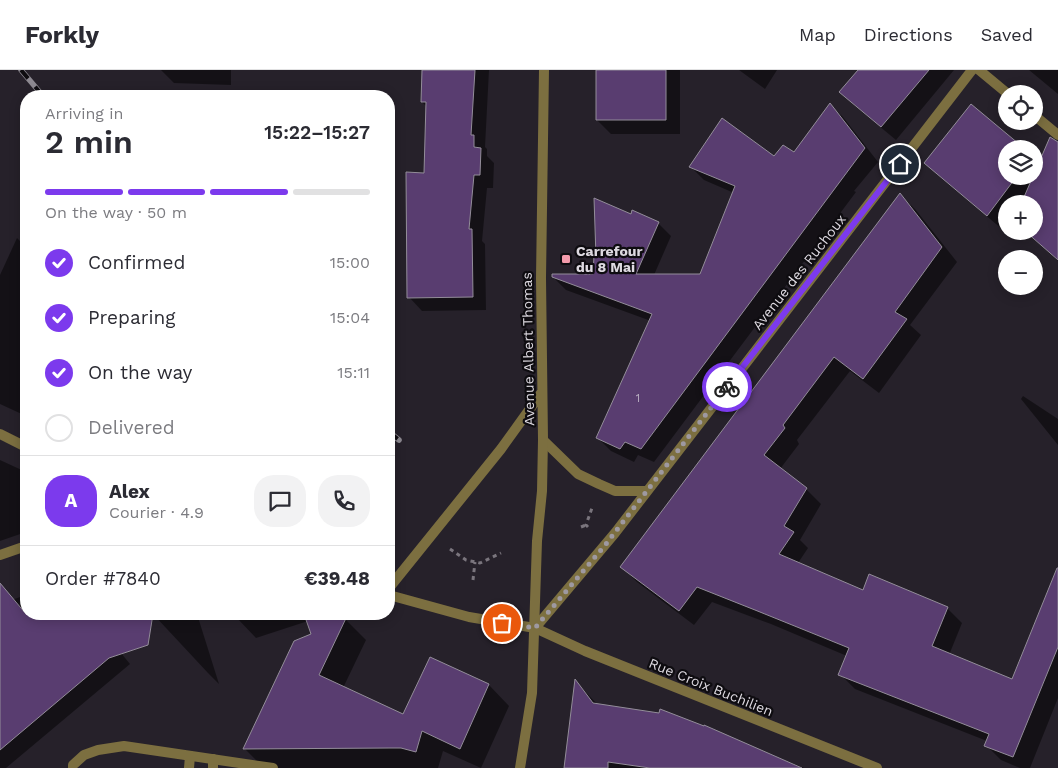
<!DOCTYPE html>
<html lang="en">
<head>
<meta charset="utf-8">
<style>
  :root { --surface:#fff; --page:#f2f2f3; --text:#2b2b33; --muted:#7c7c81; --line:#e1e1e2; --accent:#7c3aed }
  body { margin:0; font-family:"Work Sans",sans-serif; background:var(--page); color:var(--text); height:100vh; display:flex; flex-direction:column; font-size:19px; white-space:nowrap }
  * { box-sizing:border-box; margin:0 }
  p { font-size:16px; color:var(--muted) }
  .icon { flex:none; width:28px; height:28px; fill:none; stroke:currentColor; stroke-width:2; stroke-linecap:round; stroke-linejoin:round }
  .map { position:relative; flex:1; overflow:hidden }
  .sheet { position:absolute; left:20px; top:20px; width:375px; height:530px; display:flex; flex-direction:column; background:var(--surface); border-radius:20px; box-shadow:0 2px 12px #0003 }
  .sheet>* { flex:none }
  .controls { position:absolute; left:998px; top:15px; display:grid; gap:10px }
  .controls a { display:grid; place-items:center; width:45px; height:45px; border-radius:50%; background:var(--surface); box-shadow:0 2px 12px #0003; font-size:25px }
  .pin { position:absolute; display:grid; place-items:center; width:42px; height:42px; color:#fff; margin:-21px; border:2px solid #fff; border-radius:50%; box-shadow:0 1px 5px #0007 }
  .courier { position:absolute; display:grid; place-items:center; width:50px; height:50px; margin:-25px; border:4px solid #7c3aed; border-radius:50%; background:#fff; color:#222; box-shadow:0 1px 6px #0007 }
  .head em { font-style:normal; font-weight:600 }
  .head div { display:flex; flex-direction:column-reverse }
  .head { display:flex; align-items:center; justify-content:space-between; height:85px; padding:0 25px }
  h1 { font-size:32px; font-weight:600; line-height:38px }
  .bar { display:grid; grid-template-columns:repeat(4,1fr); gap:8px 5px; align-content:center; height:60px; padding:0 25px }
  .bar i { height:6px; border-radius:4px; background:var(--line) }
  .bar .selected { background:var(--accent) }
  .bar p { grid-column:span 4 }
  .line { display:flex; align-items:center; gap:12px; padding:0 25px; border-top:1px solid var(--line) }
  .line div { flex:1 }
  .round { display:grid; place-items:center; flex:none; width:52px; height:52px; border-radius:20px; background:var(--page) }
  ol { padding:0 25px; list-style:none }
  li { display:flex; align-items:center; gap:15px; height:55px }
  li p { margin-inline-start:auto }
  li .icon { padding:5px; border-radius:50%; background:var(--accent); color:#fff; stroke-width:4 }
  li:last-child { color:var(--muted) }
  li i { width:28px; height:28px; border:2px solid var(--line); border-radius:50% }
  header { display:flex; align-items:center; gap:30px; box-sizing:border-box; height:70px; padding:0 25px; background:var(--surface); border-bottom:1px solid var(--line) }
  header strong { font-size:24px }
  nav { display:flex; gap:28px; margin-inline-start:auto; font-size:18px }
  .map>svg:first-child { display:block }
</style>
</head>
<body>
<header>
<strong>Forkly</strong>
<nav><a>Map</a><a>Directions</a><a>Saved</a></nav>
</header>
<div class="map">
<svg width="1058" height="698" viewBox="0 0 1058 698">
  <rect width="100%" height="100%" fill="#26212a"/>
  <path fill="#0007" d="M161,0H231V15L174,13Z
    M423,0H489L485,77L487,79V86L494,93L493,118H487L482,171L485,174L486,240L422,241L409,227L425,105L427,37L422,32Z
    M598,0H680V64H611L597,50Z
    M739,0H777L765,19Z
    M859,0H954L896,70L855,36L841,22Z
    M1029,0H1058V24Z
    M830,35L843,47L878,92L854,121L856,122L654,392L638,385L634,392L611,381L598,368L651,251L566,220L553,207L595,205L598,189L631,145L658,153L671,166L654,205H700L734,123L704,110L691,97L775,88L794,84Z
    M1006,79V106H1034V88L1040,94L1058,108V191L1025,161H1034V134H1006V154L1002,159L940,107L926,93Z
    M900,125L915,139L957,192L910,255L921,265L879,323L850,301L797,370L799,374L780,399L806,419L821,434L800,470L808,478L798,493L863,521L947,538L962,553L949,585L1012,610L1058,499V628L1030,698H1020L1001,690L986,675L987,671L855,619L840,604L847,586L771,554L712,532L694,555L637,512L622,497Z
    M17,168L26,177V346L0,334V205Z
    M1023,326L1058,349V375L1021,329Z
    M0,390L26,402V462L0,471Z
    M26,525V544H89L130,594L6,698H0V534Z
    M153,544H197L219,614L208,603Z
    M237,544H333L345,549L366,570L343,618L404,646L489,615L509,636L481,698L443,681L438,698H264L244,678L313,564L308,551L256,568L236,547Z
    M576,612L598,635L752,677L804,698H565Z"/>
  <path fill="#593d70" stroke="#938d99" d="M422,0H475L471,65H474V77L481,78L480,105H474L469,159H472L473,227L407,228L406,102L424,103L426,32H421Z
    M596,0H666V50H596Z
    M858,0H929L881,57L839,22Z
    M830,33L865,78L641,379L625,372L620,379L596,368L652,244L552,207V204H593L594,186L596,187L594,128L631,144L632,140L659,152L636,204H700L735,116L689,97L722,48L774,86L783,75L794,82Z
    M971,34L1025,79H1006V106H1017L987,146L924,93Z
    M1050,67L1058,72V190L1025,161H1034V134H1021Z
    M900,123L942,177L895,242L907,249L863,309L834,287L783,355L785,358L764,385L807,418L784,456L794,462L779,484L863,520L869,504L948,537L932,576L1012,609L1057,498H1058V577L1013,687L984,676L989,664L838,605L849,578L755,540L697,517L679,541L620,497Z
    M0,513L26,544H153L148,575L109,588L0,680Z
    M304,544H348L319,605L403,644L430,587L489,614L460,679L422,661L416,682L401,678H390L243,679L294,571L311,564Z
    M575,609L593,633L659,643L660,639L704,656V655L802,698H650L608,692V698H564Z"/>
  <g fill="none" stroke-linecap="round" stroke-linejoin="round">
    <path stroke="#7a757d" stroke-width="3" stroke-dasharray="4 4" stroke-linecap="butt" d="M581,457L586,455
      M588,457L586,455L592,438
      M450,479L466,490L480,493L501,483
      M473,510L475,492"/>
    <path stroke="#7c6f40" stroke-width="10" d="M189,698L190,686
      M213,698V689"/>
    <path stroke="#7c6f40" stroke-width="10" d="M979,0L1008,24
      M1034,45L1058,65
      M543,370L578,404L599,414L615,421H647
      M0,485L26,476
      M73,698V695L84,685L98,680L124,676L273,698
      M877,698L585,581L535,558L615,463L972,0"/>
    <path stroke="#7c6f40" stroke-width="10" d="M0,364L26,377
      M389,518L501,379L542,322
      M389,525L469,547L535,558
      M520,698L532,623L537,471L542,421L543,370L541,208L544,0"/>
    <defs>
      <path id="rail" d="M21,0L43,26
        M389,362L399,370"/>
    </defs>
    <use href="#rail" stroke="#8d8991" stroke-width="5.5"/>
    <use href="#rail" stroke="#0e0c10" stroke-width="4" stroke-dasharray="11" stroke-linecap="butt"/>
  </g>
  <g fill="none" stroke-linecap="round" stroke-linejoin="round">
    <path stroke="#9e99a1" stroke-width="5" stroke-dasharray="0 9" d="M502,553L535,558L606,474L727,317"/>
    <path stroke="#7c3aed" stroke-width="6" d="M727,317L900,94"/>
  </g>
  <rect fill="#f39aab" stroke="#0e0c10" stroke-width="2" x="561" y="184" width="10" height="10" rx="2.5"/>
  <g text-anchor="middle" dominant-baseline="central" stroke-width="4.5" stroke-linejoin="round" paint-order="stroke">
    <g font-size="11" fill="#bdb3c5">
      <text x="638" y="328">1</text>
    </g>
    <g font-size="14" font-weight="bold" fill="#dedae1" stroke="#0e0c10" text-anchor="start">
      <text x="576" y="181">Carrefour<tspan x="576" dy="16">du 8 Mai</tspan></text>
    </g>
    <g font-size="14" fill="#dedae1" stroke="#0e0c10">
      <text transform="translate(799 202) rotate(-52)">Avenue des Ruchoux</text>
      <text transform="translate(528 279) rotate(-91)">Avenue Albert Thomas</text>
      <text transform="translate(711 617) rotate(22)">Rue Croix Buchilien</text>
    </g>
  </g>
</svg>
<div class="controls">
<a><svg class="icon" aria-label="locate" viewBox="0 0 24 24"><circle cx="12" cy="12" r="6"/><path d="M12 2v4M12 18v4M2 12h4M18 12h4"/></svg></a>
<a><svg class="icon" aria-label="layers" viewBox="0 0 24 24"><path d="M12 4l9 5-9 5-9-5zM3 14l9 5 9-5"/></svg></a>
<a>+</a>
<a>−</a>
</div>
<div class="pin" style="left:502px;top:553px;background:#ea580c"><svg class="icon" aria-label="bag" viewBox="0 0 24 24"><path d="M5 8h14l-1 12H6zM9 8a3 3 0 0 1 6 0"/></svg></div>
<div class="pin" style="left:900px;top:94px;background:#1f2937"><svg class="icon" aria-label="home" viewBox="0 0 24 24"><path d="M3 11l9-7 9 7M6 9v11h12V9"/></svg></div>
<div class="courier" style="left:727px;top:317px"><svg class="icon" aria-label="bike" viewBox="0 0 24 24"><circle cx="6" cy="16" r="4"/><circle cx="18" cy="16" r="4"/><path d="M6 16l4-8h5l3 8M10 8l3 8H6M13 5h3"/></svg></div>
<section class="sheet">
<div class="head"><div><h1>2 min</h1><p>Arriving in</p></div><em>15:22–15:27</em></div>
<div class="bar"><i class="selected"></i><i class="selected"></i><i class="selected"></i><i></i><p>On the way · 50 m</p></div>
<ol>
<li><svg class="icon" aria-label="check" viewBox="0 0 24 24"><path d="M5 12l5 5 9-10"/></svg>Confirmed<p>15:00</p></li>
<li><svg class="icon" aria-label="check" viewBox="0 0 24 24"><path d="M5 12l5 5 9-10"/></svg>Preparing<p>15:04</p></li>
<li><svg class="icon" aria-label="check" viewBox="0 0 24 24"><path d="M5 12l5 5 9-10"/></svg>On the way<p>15:11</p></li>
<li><i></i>Delivered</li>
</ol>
<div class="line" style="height:90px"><b class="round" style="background:var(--accent);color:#fff">A</b><div><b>Alex</b><p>Courier · 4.9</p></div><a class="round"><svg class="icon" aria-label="chat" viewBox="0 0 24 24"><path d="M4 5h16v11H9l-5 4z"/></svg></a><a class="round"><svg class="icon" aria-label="phone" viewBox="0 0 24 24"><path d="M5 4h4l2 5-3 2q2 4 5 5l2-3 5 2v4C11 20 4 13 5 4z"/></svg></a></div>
<div class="line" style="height:65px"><div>Order #7840</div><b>€39.48</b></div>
</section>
</div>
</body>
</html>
